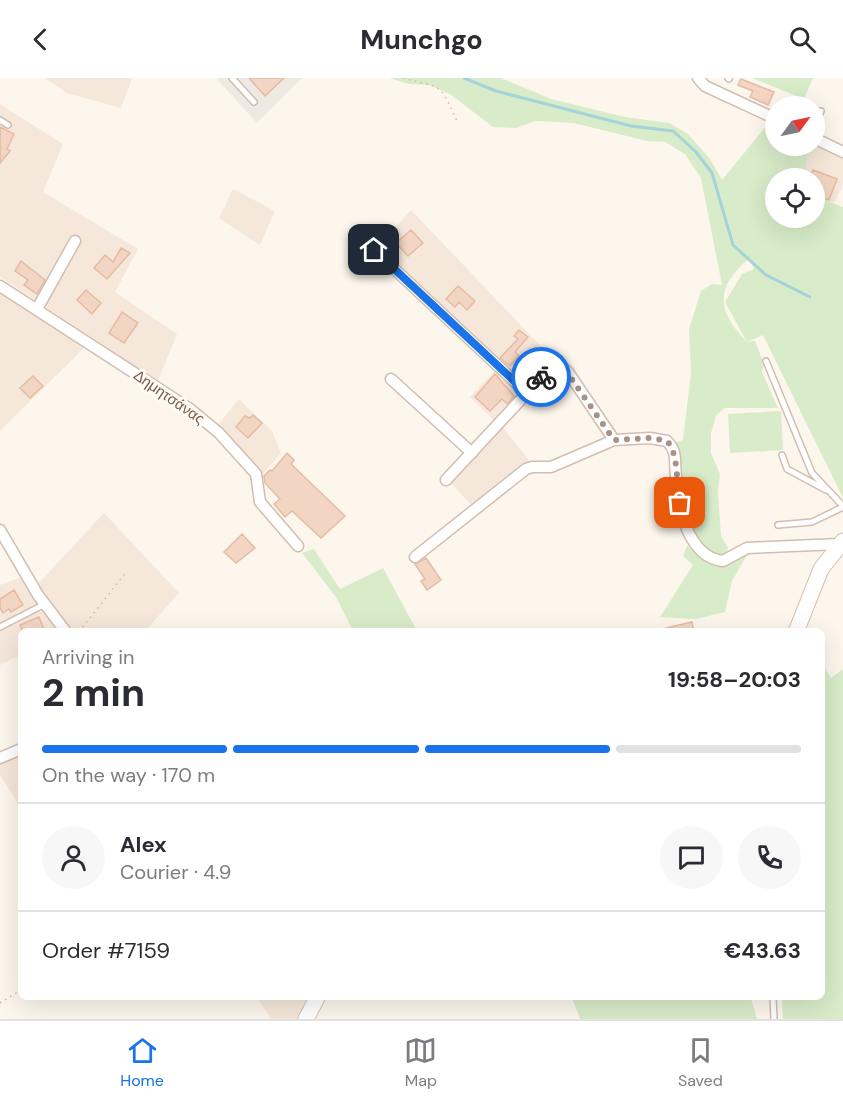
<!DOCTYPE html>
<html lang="en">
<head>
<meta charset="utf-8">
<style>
  :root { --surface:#fff; --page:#f7f7f7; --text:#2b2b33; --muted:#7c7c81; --line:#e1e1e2; --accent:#1a73e8 }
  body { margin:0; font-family:"DM Sans",sans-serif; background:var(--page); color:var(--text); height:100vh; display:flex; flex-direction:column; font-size:22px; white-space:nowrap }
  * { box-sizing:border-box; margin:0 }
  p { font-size:20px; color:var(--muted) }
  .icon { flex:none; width:33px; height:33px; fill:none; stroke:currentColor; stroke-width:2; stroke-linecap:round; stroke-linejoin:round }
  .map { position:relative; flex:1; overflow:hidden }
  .side { position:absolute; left:18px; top:550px; width:807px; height:372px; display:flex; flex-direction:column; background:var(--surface); border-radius:9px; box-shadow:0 6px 24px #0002 }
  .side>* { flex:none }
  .needle { width:39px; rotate:57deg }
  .fabs { position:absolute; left:765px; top:18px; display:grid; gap:12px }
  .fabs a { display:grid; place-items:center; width:60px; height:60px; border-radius:50%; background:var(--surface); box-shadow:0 6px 24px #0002; font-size:30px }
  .pin { position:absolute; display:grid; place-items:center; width:51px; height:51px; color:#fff; margin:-26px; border-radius:12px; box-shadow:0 3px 9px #0006 }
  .courier { position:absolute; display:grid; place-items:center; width:60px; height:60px; margin:-30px; border:4px solid #1a73e8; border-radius:50%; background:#fff; color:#222; box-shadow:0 2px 8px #0007 }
  .overview em { font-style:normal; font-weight:700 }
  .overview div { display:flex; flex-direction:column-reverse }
  .overview { display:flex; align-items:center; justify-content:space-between; height:102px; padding:0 24px }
  h1 { font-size:39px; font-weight:700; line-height:45px }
  .bar { display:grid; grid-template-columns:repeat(4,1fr); gap:9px 6px; align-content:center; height:72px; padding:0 24px }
  .bar i { height:8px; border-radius:4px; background:var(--line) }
  .bar .selected { background:var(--accent) }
  .bar p { grid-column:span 4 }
  .line { display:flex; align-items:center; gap:15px; padding:0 24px; border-top:2px solid var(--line) }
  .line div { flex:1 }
  .round { display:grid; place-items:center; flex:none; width:63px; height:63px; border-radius:32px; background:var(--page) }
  header { display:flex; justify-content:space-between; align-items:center; height:78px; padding:0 24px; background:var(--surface); font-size:27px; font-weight:700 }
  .tab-bar { display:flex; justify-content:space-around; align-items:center; height:84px; border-top:2px solid var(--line); background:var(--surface); font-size:16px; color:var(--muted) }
  .tab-bar a { display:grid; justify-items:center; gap:3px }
  .tab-bar .selected { color:var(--accent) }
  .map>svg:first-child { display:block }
</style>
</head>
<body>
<header><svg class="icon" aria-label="back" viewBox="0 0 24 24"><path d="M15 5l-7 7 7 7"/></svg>Munchgo<svg class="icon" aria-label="search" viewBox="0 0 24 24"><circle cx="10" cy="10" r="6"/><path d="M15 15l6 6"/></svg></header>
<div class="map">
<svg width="843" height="941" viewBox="0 0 843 941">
  <rect width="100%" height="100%" fill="#fdf6ec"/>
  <path fill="#f5e8da" d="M44,0H132L121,30L67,15Z
    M0,26L63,66L43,114L138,171L115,214L177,256L158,303L0,199Z
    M815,64L843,78V106L834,125L815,118L814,100H804L809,68H814Z
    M233,111L275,133L260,167L219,140Z
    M411,132L553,281L554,284L497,345L470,319L500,287L376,171Z
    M0,212L86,268L0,353Z
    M239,321L272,353L281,375L262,397L217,348Z
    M502,348L530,384L474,430L450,404Z
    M104,435L179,515L145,553H72L37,507Z
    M21,499L40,532L60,553L21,554V577L0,587V507Z
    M21,675V730L0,697V684Z
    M257,920H311L300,941H271Z"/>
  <path fill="#efe9e4" d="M216,0H302L257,45Z"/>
  <path fill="#d8ecc9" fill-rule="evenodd" d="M389,0H501L551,21L625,39L669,45L688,56L710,81L722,102L767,47L775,44L776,68H809L804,100H776V140H814L815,118L843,129V420L763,257L747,264L755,263L764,286L762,294L778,330H724L716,338L711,355V375L720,396L718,414L721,458L728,469L727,474L718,479L704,473L685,436L675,365L683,362L691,295L689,251L701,213L712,206L722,207L701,100L685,76L665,64L647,63L574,45L535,43L516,50L493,49L450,16L429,7L409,6ZM750,180L754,191L742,196L725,224L747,264C716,233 715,208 750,180Z
    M752,0H813L804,21Z
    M781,333L783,372L730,375L728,336Z
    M687,468C716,492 716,485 748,475L732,503L725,534L696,541L660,539L693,487L683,478Z
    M314,471L340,511L383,490L417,553H353L336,519L302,475Z
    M822,586L831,600L843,591V941H783L782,920H822Z
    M572,920H751L757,941H580Z"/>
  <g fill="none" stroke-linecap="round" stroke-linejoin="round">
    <path stroke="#a5d3da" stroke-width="3" d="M464,0L496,13L631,48L673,53L696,74L712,95L733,167L766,197L810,219"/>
  </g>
  <path fill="#f3d5c3" stroke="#e6bba3" stroke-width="1.5" d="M249,0H284L265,18Z
    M741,1L774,14L768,27L750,19L753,13L738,7Z
    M0,49L14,56L7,71L10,73L0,85Z
    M813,92L837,101L829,122L815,117L818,111L814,110V100H810Z
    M411,152L423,165L408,178L396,165Z
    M121,170L130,175L107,201L94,190L105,177L113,184Z
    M21,183L45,202L37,216L24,207L28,202L15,193Z
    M458,208L475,223L467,232L459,224L455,229L446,221Z
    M86,212L101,225L92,236L77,222Z
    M122,234L138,245L124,265L109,255Z
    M519,252L528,259L515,274L519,278L510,288L500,280L518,261L514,258Z
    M495,296L514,318L507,326L502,321L490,333L475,319Z
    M33,298L43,308L30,320L20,310Z
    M253,337L262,345L248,360L236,349L245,338L250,340Z
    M287,375L294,382L291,386L345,438L321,460L292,433L285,439L274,426L280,421L265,405L264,398L270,392L272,393Z
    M242,456L255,470L236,485L224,474Z
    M426,480L441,502L427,512L421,503L425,501L415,486Z
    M14,512L23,527L11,534L9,531L3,535L0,530V521Z
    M39,539L45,554H23L20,547Z
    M692,544L694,554H666V550Z"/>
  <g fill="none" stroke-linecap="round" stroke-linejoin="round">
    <defs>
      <path id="lane" d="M232,0L254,24
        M728,0L729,1
        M0,42L8,47
        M814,51L821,33
        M766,283L812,395L843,428
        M782,377L787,391L826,412
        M778,447L812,444L843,429
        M0,549L45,526
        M773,920L774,941"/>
      <path id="street" d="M698,0L705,8L776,41
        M814,60L843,74
        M374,172L527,315L552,288L558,285L568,294L614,362L650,360L667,363C678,374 674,384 676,398C678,428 687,479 723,483L747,470L840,466
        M0,208L190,331L219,355L256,396L260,424L298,468
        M37,231L75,163
        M391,301L472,375
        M446,402L527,315
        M0,452L38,517L66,554
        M415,479L526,391L532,389H551L614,362
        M0,680L21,671"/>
      <path id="secondary" d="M796,554L821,491L843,463
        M306,941L317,920"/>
    </defs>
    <use href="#lane" stroke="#d1beb0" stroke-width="8"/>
    <use href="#street" stroke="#d1beb0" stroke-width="13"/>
    <use href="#secondary" stroke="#d6c0b0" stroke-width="17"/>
    <path stroke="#d9b8a5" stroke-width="1.5" stroke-dasharray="1.5 4.5" stroke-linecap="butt" d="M403,0C443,11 438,2 457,43
      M79,554L127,493
      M0,925L21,912"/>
    <use href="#lane" stroke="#fff" stroke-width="5"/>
    <use href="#street" stroke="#fff" stroke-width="10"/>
    <use href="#secondary" stroke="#fff" stroke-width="15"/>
  </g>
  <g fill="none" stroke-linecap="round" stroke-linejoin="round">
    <path stroke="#a89285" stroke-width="6" stroke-dasharray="0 10.8" d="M541,299L555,286L564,290L614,362L650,360L667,363C679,375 676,407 680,425"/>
    <path stroke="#1a73e8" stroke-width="8" d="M374,172L527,315L541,299"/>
  </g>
  <g text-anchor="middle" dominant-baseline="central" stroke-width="6" stroke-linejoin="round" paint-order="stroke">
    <g font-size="15" fill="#7a5c4d" stroke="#fffaf3">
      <text transform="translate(169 319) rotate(35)">Δημητσάνας</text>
    </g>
  </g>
</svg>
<div class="fabs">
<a><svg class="needle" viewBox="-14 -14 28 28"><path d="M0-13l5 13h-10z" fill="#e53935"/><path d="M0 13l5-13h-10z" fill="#7c7c81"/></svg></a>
<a><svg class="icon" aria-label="locate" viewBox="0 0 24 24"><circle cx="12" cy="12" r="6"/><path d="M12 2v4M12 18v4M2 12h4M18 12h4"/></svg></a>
</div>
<div class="pin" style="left:680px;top:425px;background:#ea580c"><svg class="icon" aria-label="bag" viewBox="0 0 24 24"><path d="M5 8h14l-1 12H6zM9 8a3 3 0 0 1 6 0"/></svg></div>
<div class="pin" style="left:374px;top:172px;background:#1f2937"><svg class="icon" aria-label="home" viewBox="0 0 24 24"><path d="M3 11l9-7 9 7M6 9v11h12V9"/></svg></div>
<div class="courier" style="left:541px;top:299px"><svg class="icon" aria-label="bike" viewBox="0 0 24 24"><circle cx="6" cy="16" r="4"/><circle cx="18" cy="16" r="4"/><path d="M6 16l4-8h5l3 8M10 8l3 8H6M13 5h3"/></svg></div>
<section class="side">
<div class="overview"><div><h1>2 min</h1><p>Arriving in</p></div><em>19:58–20:03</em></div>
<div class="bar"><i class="selected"></i><i class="selected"></i><i class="selected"></i><i></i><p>On the way · 170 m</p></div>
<div class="line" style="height:108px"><a class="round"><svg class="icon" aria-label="person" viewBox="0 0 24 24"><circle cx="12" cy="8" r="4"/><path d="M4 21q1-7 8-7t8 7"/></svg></a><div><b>Alex</b><p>Courier · 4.9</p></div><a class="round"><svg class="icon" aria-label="chat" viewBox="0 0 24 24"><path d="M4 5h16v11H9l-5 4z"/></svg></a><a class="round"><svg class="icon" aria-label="phone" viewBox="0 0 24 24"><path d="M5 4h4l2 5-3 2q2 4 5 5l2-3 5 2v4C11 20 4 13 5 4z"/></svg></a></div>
<div class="line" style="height:78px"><div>Order #7159</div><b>€43.63</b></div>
</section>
</div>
<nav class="tab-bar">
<a class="selected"><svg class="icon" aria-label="home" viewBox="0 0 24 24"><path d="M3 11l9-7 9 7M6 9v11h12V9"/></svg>Home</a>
<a><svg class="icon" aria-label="map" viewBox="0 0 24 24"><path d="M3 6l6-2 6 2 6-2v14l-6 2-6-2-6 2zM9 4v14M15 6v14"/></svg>Map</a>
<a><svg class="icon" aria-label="saved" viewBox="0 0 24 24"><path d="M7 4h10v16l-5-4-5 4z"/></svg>Saved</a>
</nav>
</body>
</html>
